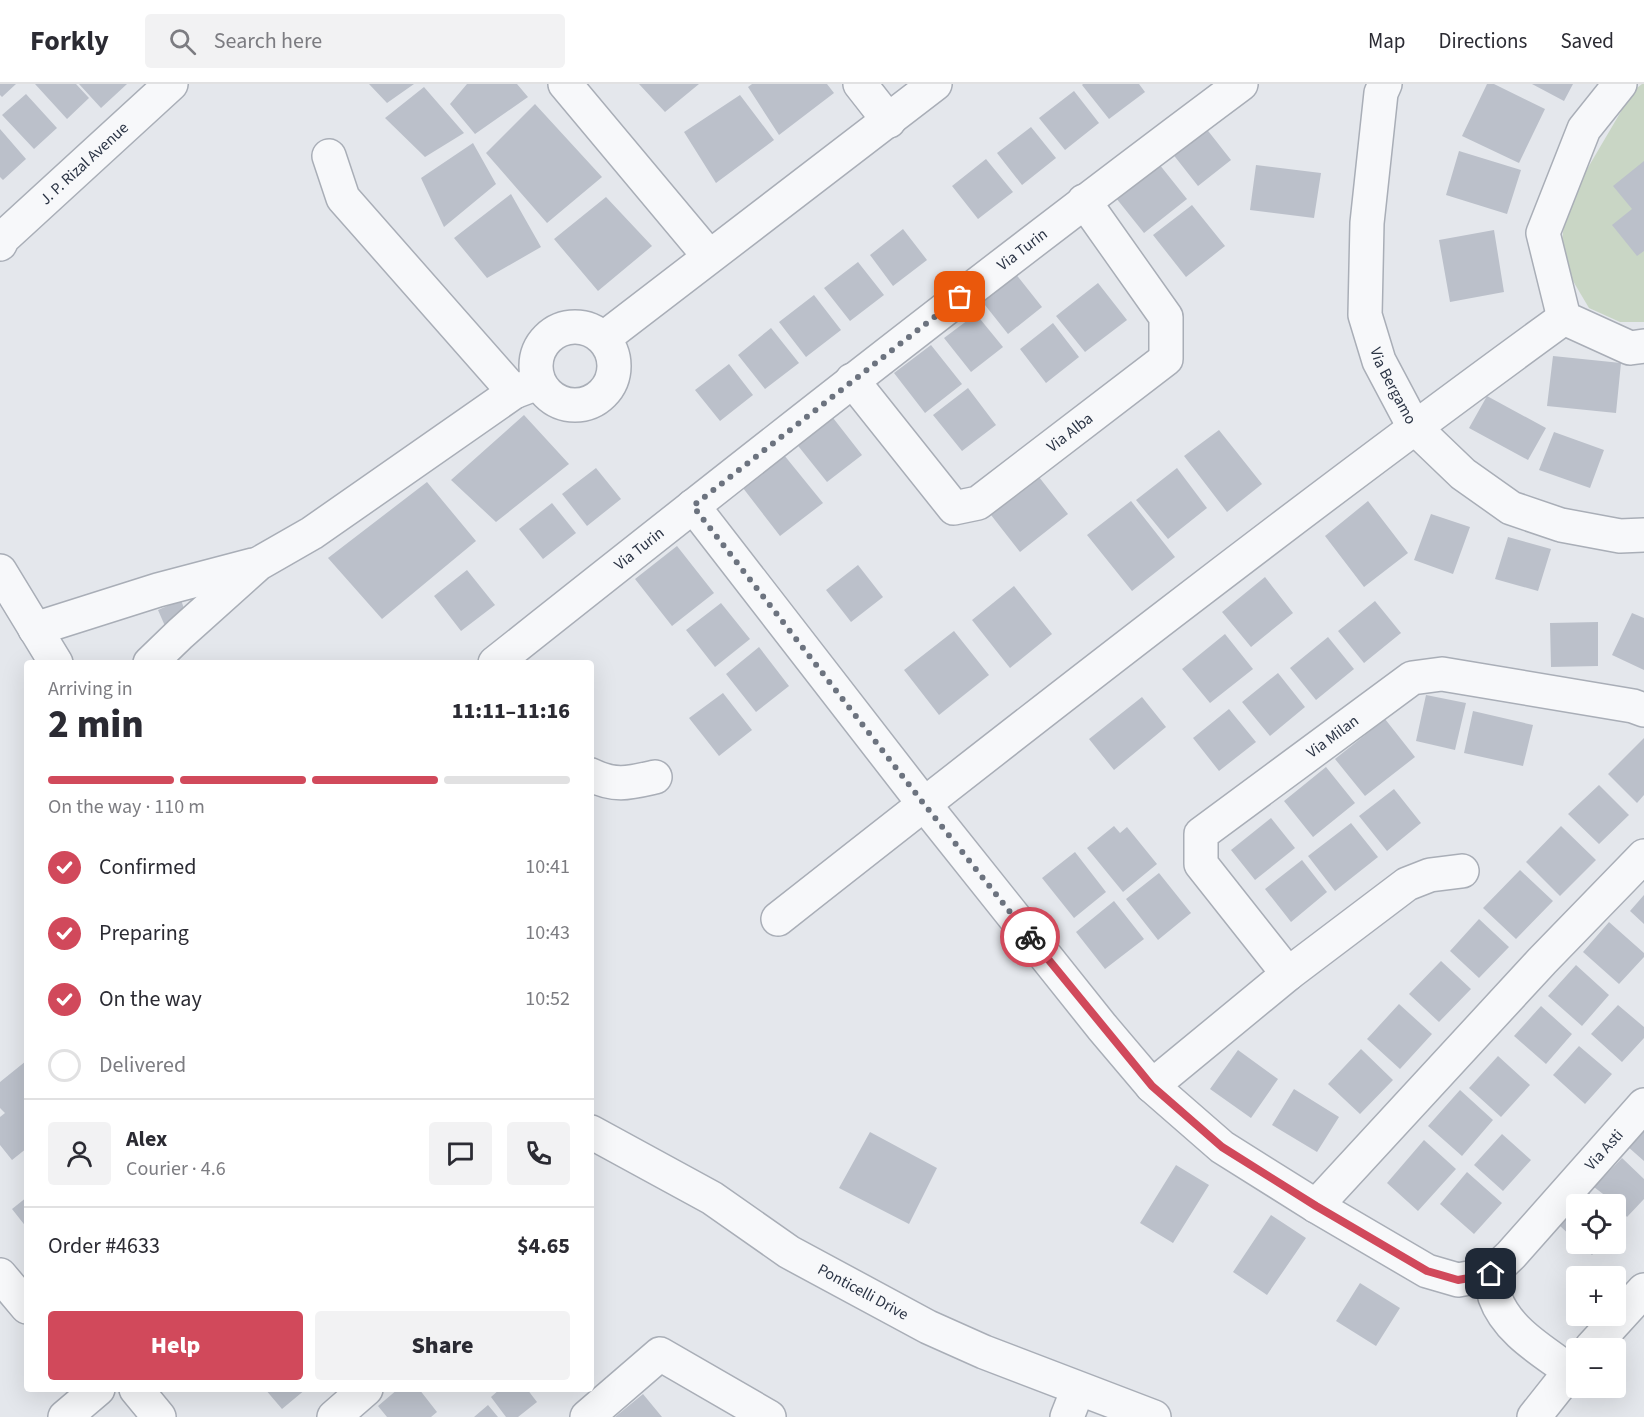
<!DOCTYPE html>
<html lang="en">
<head>
<meta charset="utf-8">
<style>
  :root { --surface:#fff; --page:#f2f2f3; --text:#2b2b33; --muted:#7c7c81; --line:#e1e1e2; --accent:#d1495b }
  body { margin:0; font-family:"Source Sans 3",sans-serif; background:var(--page); color:var(--text); height:100vh; display:flex; flex-direction:column; font-size:22px; white-space:nowrap }
  * { box-sizing:border-box; margin:0 }
  p { font-size:20px; color:var(--muted) }
  .icon { flex:none; width:33px; height:33px; fill:none; stroke:currentColor; stroke-width:2; stroke-linecap:round; stroke-linejoin:round }
  .map { position:relative; flex:1; overflow:hidden }
  .drawer { position:absolute; left:24px; top:576px; width:570px; height:732px; display:flex; flex-direction:column; background:var(--surface); border-radius:6px; box-shadow:0 6px 24px #0002 }
  .drawer>* { flex:none }
  .controls { position:absolute; left:1566px; top:1110px; display:grid; gap:12px }
  .controls a { display:grid; place-items:center; width:60px; height:60px; border-radius:6px; background:var(--surface); box-shadow:0 6px 24px #0002; font-size:30px }
  .pin { position:absolute; display:grid; place-items:center; width:51px; height:51px; color:#fff; margin:-26px; border-radius:12px; box-shadow:0 3px 9px #0006 }
  .courier { position:absolute; display:grid; place-items:center; width:60px; height:60px; margin:-30px; border:4px solid #d1495b; border-radius:50%; background:#fff; color:#222; box-shadow:0 2px 8px #0007 }
  .head em { font-style:normal; font-weight:800 }
  .head div { display:flex; flex-direction:column-reverse }
  .head { display:flex; align-items:center; justify-content:space-between; height:102px; padding:0 24px }
  h1 { font-size:39px; font-weight:800; line-height:45px }
  .bar { display:grid; grid-template-columns:repeat(4,1fr); gap:9px 6px; align-content:center; height:72px; padding:0 24px }
  .bar i { height:8px; border-radius:4px; background:var(--line) }
  .bar .on { background:var(--accent) }
  .bar p { grid-column:span 4 }
  .line { display:flex; align-items:center; gap:15px; padding:0 24px; border-top:2px solid var(--line) }
  .line div { flex:1 }
  .round { display:grid; place-items:center; flex:none; width:63px; height:63px; border-radius:6px; background:var(--page) }
  ol { padding:0 24px; list-style:none }
  li { display:flex; align-items:center; gap:18px; height:66px }
  li p { margin-inline-start:auto }
  li .icon { padding:6px; border-radius:50%; background:var(--accent); color:#fff; stroke-width:4 }
  li:last-child { color:var(--muted) }
  li i { width:33px; height:33px; border:3px solid var(--line); border-radius:50% }
  .primary-button { display:flex; gap:12px; margin-top:auto; padding:12px 24px }
  .primary-button a { flex:1; height:69px; border-radius:6px; background:var(--accent); color:#fff; font-size:24px; font-weight:800; line-height:69px; text-align:center }
  .primary-button a+a { background:var(--page); color:var(--text) }
  header { display:flex; align-items:center; gap:36px; box-sizing:border-box; height:84px; padding:0 30px; background:var(--surface); border-bottom:2px solid var(--line) }
  header strong { font-size:28px }
  nav { display:flex; gap:33px; margin-inline-start:auto; font-size:21px }
  .search { width:420px; height:54px; background:var(--page); display:flex; align-items:center; gap:15px; box-sizing:border-box; padding:0 21px; border-radius:6px; color:var(--muted); font-size:22px }
  .map>svg:first-child { display:block }
</style>
</head>
<body>
<header>
<strong>Forkly</strong>
<div class="search"><svg class="icon" aria-label="search" viewBox="0 0 24 24"><circle cx="10" cy="10" r="6"/><path d="M15 15l6 6"/></svg>Search here</div>
<nav><a>Map</a><a>Directions</a><a>Saved</a></nav>
</header>
<div class="map">
<svg width="1644" height="1333" viewBox="0 0 1644 1333">
  <rect width="100%" height="100%" fill="#e4e7ec"/>
  <path fill="#c9d6c5" d="M1642,0H1644V238H1620L1589,224L1560,175L1566,121L1633,7Z"/>
  <path fill="#bbc0ca" d="M0,0H16L2,13L0,11Z
    M35,0H76L89,14L67,35Z
    M79,0H127L101,24Z
    M369,0H414L387,19Z
    M467,0H517L528,13L475,50L450,20Z
    M639,0H699L665,28Z
    M752,0H827L834,9L779,51L748,3Z
    M1083,0H1139L1145,8L1109,35L1082,1Z
    M1487,0H1494L1545,25L1519,79L1462,52Z
    M1532,0H1573L1564,17Z
    M424,3L464,49L425,73L385,34Z
    M1074,7L1099,39L1065,66L1039,34Z
    M26,10L57,44L34,65L2,31Z
    M740,11L774,56L716,99L684,48Z
    M535,20L602,93L547,139L486,69Z
    M1031,43L1056,74L1022,101L997,69Z
    M1205,43L1231,76L1198,102L1172,69Z
    M0,45L26,75L3,96L0,93Z
    M473,59L496,100L444,143L421,94Z
    M1459,67L1521,86L1507,130L1446,111Z
    M986,75L1013,108L978,135L952,102Z
    M1644,77V167L1637,172L1612,141L1632,125L1613,102Z
    M1159,80L1187,115L1144,149L1116,114Z
    M1256,81L1321,89L1314,134L1250,126Z
    M511,110L541,163L487,194L454,154Z
    M606,113L652,162L598,207L554,155Z
    M1192,121L1225,162L1186,193L1153,151Z
    M903,145L927,176L893,202L870,171Z
    M1494,146L1504,208L1450,218L1439,156Z
    M858,178L884,211L850,237L824,204Z
    M1015,189L1042,223L1008,250L981,216Z
    M1098,199L1127,236L1085,268L1056,232Z
    M814,211L841,246L806,273L779,238Z
    M976,230L1003,263L971,288L944,254Z
    M1053,239L1079,273L1046,299L1020,265Z
    M771,244L799,279L765,305L738,271Z
    M931,261L962,300L925,329L894,289Z
    M1553,272L1621,279L1616,329L1547,322Z
    M729,280L753,311L720,337L695,306Z
    M968,304L996,341L962,367L933,331Z
    M1487,312L1546,344L1528,376L1469,344Z
    M830,330L862,371L827,398L795,358Z
    M524,331L569,380L496,438L451,396Z
    M1219,346L1262,400L1227,428L1184,372Z
    M1554,348L1604,366L1590,404L1539,386Z
    M784,371L823,419L780,452L743,404Z
    M596,384L621,415L587,442L562,410Z
    M1177,384L1207,424L1168,455L1136,416Z
    M1039,393L1068,430L1020,468L991,431Z
    M427,398L476,457L382,535L328,474Z
    M1131,417L1175,473L1132,507L1087,451Z
    M1368,417L1408,469L1364,503L1325,452Z
    M552,419L576,449L543,475L519,445Z
    M1431,430L1470,443L1453,490L1414,476Z
    M1508,453L1551,465L1538,507L1495,495Z
    M677,462L714,509L672,542L635,495Z
    M858,481L883,513L851,538L826,506Z
    M467,486L495,521L461,547L434,512Z
    M1265,493L1293,529L1251,563L1222,528Z
    M1014,502L1052,550L1010,584L972,536Z
    M181,516L187,533L165,542L158,526Z
    M1375,517L1401,549L1364,579L1338,547Z
    M721,519L750,555L715,583L686,546Z
    M1632,529L1644,534V586L1612,571Z
    M1598,538V582L1551,583L1550,539Z
    M954,547L989,591L939,631L904,586Z
    M1225,550L1253,585L1210,619L1182,585Z
    M1328,553L1354,585L1316,616L1290,584Z
    M759,563L789,602L756,628L726,590Z
    M1278,589L1305,623L1270,652L1242,618Z
    M723,609L752,646L719,672L689,634Z
    M1426,611L1466,619L1455,666L1416,657Z
    M1142,613L1166,643L1114,686L1089,655Z
    M1229,625L1256,658L1219,687L1193,654Z
    M1473,627L1533,641L1523,682L1464,669Z
    M1385,635L1415,673L1365,712L1335,675Z
    M1644,654V711L1637,719L1608,690Z
    M1326,683L1355,719L1313,753L1284,717Z
    M1599,701L1629,731L1599,760L1568,730Z
    M1394,705L1421,739L1387,767L1359,732Z
    M1271,734L1295,764L1255,796L1231,766Z
    M1351,739L1378,773L1335,807L1308,772Z
    M1114,742L1120,749L1127,743L1157,780L1123,808L1087,764Z
    M1561,742L1596,776L1560,812L1526,778Z
    M1075,768L1106,808L1074,834L1042,794Z
    M1302,776L1327,808L1291,838L1265,805Z
    M1520,786L1553,817L1516,855L1483,824Z
    M1159,789L1191,829L1158,856L1126,815Z
    M1644,811V840L1630,827Z
    M1114,817L1144,855L1105,885L1076,848Z
    M1479,835L1509,863L1479,894L1450,867Z
    M1609,838L1644,869V873L1619,900L1583,868Z
    M1441,877L1471,905L1439,938L1409,910Z
    M1576,881L1609,911L1582,942L1548,912Z
    M1399,920L1432,950L1400,985L1367,955Z
    M1618,921L1644,943V954L1622,978L1591,950Z
    M1541,922L1572,950L1546,980L1514,952Z
    M1579,962L1612,990L1585,1020L1553,991Z
    M1361,965L1393,996L1360,1030L1328,1000Z
    M1238,966L1278,995L1251,1034L1210,1005Z
    M1498,972L1530,1001L1501,1033L1469,1004Z
    M26,977L27,1064L12,1076L0,1061V1033L5,1029L0,1024V998Z
    M1294,1005L1339,1033L1317,1068L1272,1041Z
    M1460,1006L1493,1036L1462,1072L1428,1042Z
    M1644,1045V1077L1627,1062Z
    M870,1048L937,1084L909,1140L839,1104Z
    M1502,1050L1531,1076L1503,1107L1474,1081Z
    M1424,1056L1456,1085L1418,1127L1387,1099Z
    M1622,1074L1644,1095V1115L1627,1133L1616,1120L1594,1103Z
    M1176,1081L1209,1101L1173,1159L1140,1139Z
    M1467,1088L1502,1119L1474,1150L1440,1120Z
    M1588,1108L1601,1120H1576V1157L1558,1140Z
    M27,1113V1144L12,1125Z
    M1271,1131L1306,1154L1267,1211L1233,1188Z
    M1580,1160H1602L1592,1171Z
    M1360,1199L1400,1224L1376,1262L1336,1237Z
    M265,1305H306L282,1325Z
    M398,1305H419L437,1328L431,1333H387L378,1322Z
    M500,1305H527L537,1318L518,1333H506L491,1313Z
    M643,1310L662,1333H615Z
    M488,1321L498,1333H474Z"/>
  <g fill="none" stroke-linecap="round" stroke-linejoin="round">
    <defs>
      <g id="minor">
        <path d="M565,0L709,172"/>
        <path d="M860,0L889,37"/>
        <path id="s1" d="M1385,0L1381,9L1367,139L1365,231L1379,277L1414,343L1463,390L1511,424L1561,441L1620,452L1644,451"/>
        <path d="M1620,0L1584,45L1543,149L1564,234L1630,264L1644,262"/>
        <path d="M329,72L343,114L514,308"/>
        <path id="s2" d="M0,160L3,154L171,0"/>
        <circle cx="575" cy="282" r="39"/>
        <path d="M604,254L935,0"/>
        <path id="s3" d="M852,296L954,424L978,419L1166,275V233L1084,117"/>
        <path d="M693,422L924,720L1102,943L1152,1002L1222,1063L1316,1122L1427,1187L1458,1196L1491,1190"/>
        <path d="M35,545L158,506L253,481"/>
        <path d="M150,579L180,550L258,480L312,449L514,308L538,299"/>
        <path id="s4" d="M495,579C742,383 989,188 1241,0"/>
        <path d="M591,691C615,703 629,699 655,693"/>
        <path d="M778,835C1037,631 1297,428 1564,234"/>
        <path id="s5" d="M1288,890L1201,780V750L1412,594L1442,590L1633,622L1644,626"/>
        <path d="M1152,1002L1288,890L1407,800L1430,791L1462,787"/>
        <path d="M1316,1122L1542,877L1644,772"/>
        <path id="s6" d="M1491,1190L1511,1171L1644,1021"/>
        <path d="M1491,1190C1492,1198 1493,1206 1495,1213C1507,1247 1543,1267 1570,1287"/>
        <path d="M0,1191L27,1223"/>
        <path d="M136,1305L159,1333"/>
        <path d="M65,1333L98,1305"/>
        <path d="M334,1333L366,1305"/>
        <path d="M587,1333L660,1270L769,1333"/>
        <path d="M1067,1333L1078,1305"/>
      </g>
      <g id="tertiary">
        <path d="M0,487L56,579"/>
        <path id="s7" d="M591,1048L712,1114L789,1168L928,1243L984,1268L1154,1333"/>
        <path d="M1591,1264L1644,1206"/>
        <path d="M1534,1333L1576,1280"/>
      </g>
    </defs>
    <use href="#minor" stroke="#a9aeb7" stroke-width="36"/>
    <use href="#tertiary" stroke="#a9aeb7" stroke-width="36"/>
    <use href="#minor" stroke="#f7f8fa" stroke-width="33"/>
    <use href="#tertiary" stroke="#f7f8fa" stroke-width="33"/>
  </g>
  <g fill="none" stroke-linecap="round" stroke-linejoin="round">
    <path stroke="#6c737f" stroke-width="6" stroke-dasharray="0 10.8" d="M960,213L693,422L924,720L1030,853"/>
    <path stroke="#d1495b" stroke-width="8" d="M1030,853L1152,1002L1222,1063L1316,1122L1427,1187L1458,1196L1491,1190"/>
  </g>
  <g text-anchor="middle" dominant-baseline="central" stroke-width="4.5" stroke-linejoin="round" paint-order="stroke">
    <g font-size="16" fill="#2b3445" stroke="#f4f6f9">
      <text stroke="none"><textPath href="#s2" startOffset="117">J. P. Rizal Avenue</textPath></text>
      <text stroke="none"><textPath href="#s4" startOffset="670">Via Turin</textPath></text>
      <text stroke="none"><textPath href="#s1" startOffset="309">Via Bergamo</textPath></text>
      <text stroke="none"><textPath href="#s3" startOffset="304">Via Alba</textPath></text>
      <text stroke="none"><textPath href="#s4" startOffset="184">Via Turin</textPath></text>
      <text stroke="none"><textPath href="#s5" startOffset="334">Via Milan</textPath></text>
      <text stroke="none"><textPath href="#s6" startOffset="168">Via Asti</textPath></text>
      <text stroke="none"><textPath href="#s7" startOffset="316">Ponticelli Drive</textPath></text>
    </g>
  </g>
</svg>
<div class="controls">
<a><svg class="icon" aria-label="locate" viewBox="0 0 24 24"><circle cx="12" cy="12" r="6"/><path d="M12 2v4M12 18v4M2 12h4M18 12h4"/></svg></a>
<a>+</a>
<a>−</a>
</div>
<div class="pin" style="left:960px;top:213px;background:#ea580c"><svg class="icon" aria-label="bag" viewBox="0 0 24 24"><path d="M5 8h14l-1 12H6zM9 8a3 3 0 0 1 6 0"/></svg></div>
<div class="pin" style="left:1491px;top:1190px;background:#1f2937"><svg class="icon" aria-label="home" viewBox="0 0 24 24"><path d="M3 11l9-7 9 7M6 9v11h12V9"/></svg></div>
<div class="courier" style="left:1030px;top:853px"><svg class="icon" aria-label="bike" viewBox="0 0 24 24"><circle cx="6" cy="16" r="4"/><circle cx="18" cy="16" r="4"/><path d="M6 16l4-8h5l3 8M10 8l3 8H6M13 5h3"/></svg></div>
<section class="drawer">
<div class="head"><div><h1>2 min</h1><p>Arriving in</p></div><em>11:11–11:16</em></div>
<div class="bar"><i class="on"></i><i class="on"></i><i class="on"></i><i></i><p>On the way · 110 m</p></div>
<ol>
<li><svg class="icon" aria-label="check" viewBox="0 0 24 24"><path d="M5 12l5 5 9-10"/></svg>Confirmed<p>10:41</p></li>
<li><svg class="icon" aria-label="check" viewBox="0 0 24 24"><path d="M5 12l5 5 9-10"/></svg>Preparing<p>10:43</p></li>
<li><svg class="icon" aria-label="check" viewBox="0 0 24 24"><path d="M5 12l5 5 9-10"/></svg>On the way<p>10:52</p></li>
<li><i></i>Delivered</li>
</ol>
<div class="line" style="height:108px"><a class="round"><svg class="icon" aria-label="person" viewBox="0 0 24 24"><circle cx="12" cy="8" r="4"/><path d="M4 21q1-7 8-7t8 7"/></svg></a><div><b>Alex</b><p>Courier · 4.6</p></div><a class="round"><svg class="icon" aria-label="chat" viewBox="0 0 24 24"><path d="M4 5h16v11H9l-5 4z"/></svg></a><a class="round"><svg class="icon" aria-label="phone" viewBox="0 0 24 24"><path d="M5 4h4l2 5-3 2q2 4 5 5l2-3 5 2v4C11 20 4 13 5 4z"/></svg></a></div>
<div class="line" style="height:78px"><div>Order #4633</div><b>$4.65</b></div>
<div class="primary-button"><a>Help</a><a>Share</a></div>
</section>
</div>
</body>
</html>
